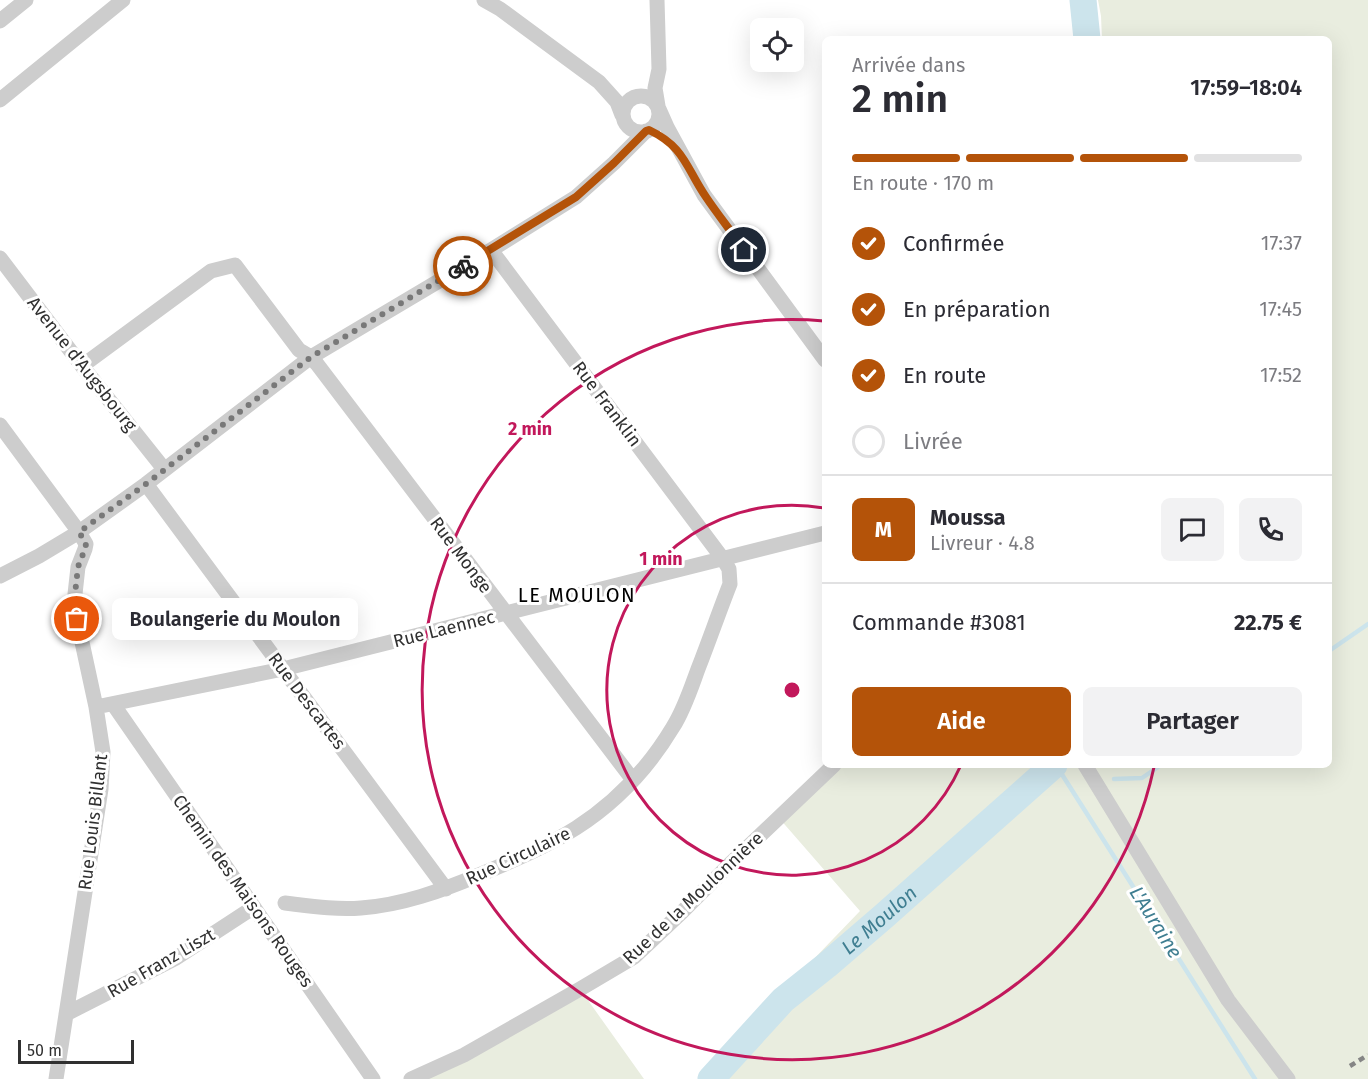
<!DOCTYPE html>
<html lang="fr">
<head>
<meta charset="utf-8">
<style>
  :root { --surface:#fff; --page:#f2f2f3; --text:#2b2b33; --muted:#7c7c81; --line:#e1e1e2; --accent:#b45309 }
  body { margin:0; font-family:"Fira Sans",sans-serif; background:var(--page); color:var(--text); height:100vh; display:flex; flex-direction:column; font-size:22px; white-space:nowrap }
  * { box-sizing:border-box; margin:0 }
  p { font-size:20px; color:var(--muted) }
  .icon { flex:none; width:33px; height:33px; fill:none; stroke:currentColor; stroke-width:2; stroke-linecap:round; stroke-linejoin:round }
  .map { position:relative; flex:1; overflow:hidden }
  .drawer { position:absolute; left:822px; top:36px; width:510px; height:732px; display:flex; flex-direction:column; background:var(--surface); border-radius:9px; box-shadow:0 6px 24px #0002 }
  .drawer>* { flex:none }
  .buttons { position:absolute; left:750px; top:18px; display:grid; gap:12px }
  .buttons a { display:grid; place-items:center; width:54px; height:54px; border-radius:9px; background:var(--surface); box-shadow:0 6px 24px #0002; font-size:30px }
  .scale { position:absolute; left:18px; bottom:15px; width:116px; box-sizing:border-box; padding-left:6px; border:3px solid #303030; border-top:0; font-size:16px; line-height:21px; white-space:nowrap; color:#303030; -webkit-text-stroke:4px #fff; paint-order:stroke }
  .pin { position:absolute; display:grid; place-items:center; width:51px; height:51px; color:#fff; margin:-26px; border:3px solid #fff; border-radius:50%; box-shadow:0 2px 6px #0007 }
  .courier { position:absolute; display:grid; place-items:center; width:60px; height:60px; margin:-30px; border:4px solid #b45309; border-radius:50%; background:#fff; color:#222; box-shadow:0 2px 8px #0007 }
  .bubble { position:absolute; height:42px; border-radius:9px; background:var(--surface); box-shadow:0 6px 24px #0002; font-size:20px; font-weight:600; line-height:42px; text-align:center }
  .head em { font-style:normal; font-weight:600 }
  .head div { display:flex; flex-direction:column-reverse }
  .head { display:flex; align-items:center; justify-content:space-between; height:102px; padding:0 30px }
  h1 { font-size:39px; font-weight:600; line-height:45px }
  .bar { display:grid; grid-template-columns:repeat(4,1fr); gap:9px 6px; align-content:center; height:72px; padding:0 30px }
  .bar i { height:8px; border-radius:4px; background:var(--line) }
  .bar .active { background:var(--accent) }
  .bar p { grid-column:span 4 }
  .line { display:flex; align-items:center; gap:15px; padding:0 30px; border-top:2px solid var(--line) }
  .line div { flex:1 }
  .round { display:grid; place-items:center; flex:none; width:63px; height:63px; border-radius:9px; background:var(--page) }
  ol { padding:0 30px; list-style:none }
  li { display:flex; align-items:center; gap:18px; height:66px }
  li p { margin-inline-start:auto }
  li .icon { padding:6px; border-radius:50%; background:var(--accent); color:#fff; stroke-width:4 }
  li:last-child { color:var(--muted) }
  li i { width:33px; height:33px; border:3px solid var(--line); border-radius:50% }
  .button { display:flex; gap:12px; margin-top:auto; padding:12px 30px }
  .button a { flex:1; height:69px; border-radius:9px; background:var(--accent); color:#fff; font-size:24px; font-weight:600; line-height:69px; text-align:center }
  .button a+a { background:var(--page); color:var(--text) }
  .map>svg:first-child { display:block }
</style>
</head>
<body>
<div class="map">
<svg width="1368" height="1079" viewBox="0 0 1368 1079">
  <rect width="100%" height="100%" fill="#fff"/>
  <path fill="#e9eddf" d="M1098,0H1368V1079H698L860,911L779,818L834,765H1329V39H1102L1101,16Z
    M580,989L644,1079H411Z"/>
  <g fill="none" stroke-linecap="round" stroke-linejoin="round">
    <path stroke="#cce4ec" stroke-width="4.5" d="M1329,651L1368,624
      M1056,765L1255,1079
      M1114,779L1142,778L1161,765"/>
    <g stroke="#cce4ec" stroke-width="27">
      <path d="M1083,0L1087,39"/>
      <path id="s1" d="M711,1079L783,1000L827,965L884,916L1054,765"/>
    </g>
    <path stroke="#cdcdcd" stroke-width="15" d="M484,0L500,9L599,82L617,102L622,115
      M657,0L659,69L655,88L658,106
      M0,21L26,0
      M623 114a18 18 0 1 1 36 0a18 18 0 1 1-36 0Z
      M0,100L123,0
      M659,109L667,127L704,195L825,360
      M0,258L82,366L164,469
      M82,366L211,271L235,265L299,350L311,357L317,364L633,780
      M0,425L79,532L86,544L85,549L78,567L75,594L77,619L96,707L103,752L101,789L56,1079
      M146,484L446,889
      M0,576L39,556L79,532L146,484L311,357L491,250L576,197L614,163L646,131
      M113,704L373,1079
      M96,707L283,669L825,533
      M1085,765L1228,1000L1288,1079
      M285,903C310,906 336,910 361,908C402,905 441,891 479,875C512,861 546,847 576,828C615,803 649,767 673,727C684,710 691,688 698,669C709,641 719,612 730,584L729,569L723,559L491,250
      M66,1014L176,958L254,907
      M411,1079L464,1055L580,989L634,957L682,912L730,864L834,765"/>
    <path stroke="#858585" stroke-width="4.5" stroke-dasharray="6 4.5" stroke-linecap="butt" d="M1350,1066L1368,1055"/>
  </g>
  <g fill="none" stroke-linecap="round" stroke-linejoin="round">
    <path stroke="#787878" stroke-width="6" stroke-dasharray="0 10.8" d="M77,619L75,594L78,567L85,549L86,544L79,532L146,484L311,357L463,266"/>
    <path stroke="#b45309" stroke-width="8" d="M463,266L576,197L614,163L646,131L649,130C685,147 686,168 706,197C718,215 732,232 744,250"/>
  </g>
  <g fill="none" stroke="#c2185b" stroke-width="3">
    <path d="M961 765A185 185 0 1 1 824 508"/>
    <path d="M1154 767A370 370 0 1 1 824 321"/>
  </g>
  <g text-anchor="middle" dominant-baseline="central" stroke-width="6" stroke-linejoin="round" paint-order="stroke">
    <g font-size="18" fill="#303030" stroke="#fff">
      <text transform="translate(82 364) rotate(52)">Avenue d'Augsbourg</text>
      <text transform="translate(607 404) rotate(53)">Rue Franklin</text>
      <text transform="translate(461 555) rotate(53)">Rue Monge</text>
      <text transform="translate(444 629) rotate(-14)">Rue Laennec</text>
      <text transform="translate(307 701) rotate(53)">Rue Descartes</text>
      <text transform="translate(93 822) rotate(-83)">Rue Louis Billant</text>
      <text transform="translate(518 856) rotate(-25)">Rue Circulaire</text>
      <text transform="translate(243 891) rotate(55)">Chemin des Maisons Rouges</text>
      <text transform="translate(693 898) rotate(-43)">Rue de la Moulonnière</text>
      <text transform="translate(161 963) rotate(-30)">Rue Franz Liszt</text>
    </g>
    <g font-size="20" letter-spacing="1.5" fill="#000" stroke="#fff">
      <text x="577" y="595">LE MOULON</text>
    </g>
    <g font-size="20" font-style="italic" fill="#3f7e91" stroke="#fff">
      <text stroke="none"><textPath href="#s1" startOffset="232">Le Moulon</textPath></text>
      <text transform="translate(1156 922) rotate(58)">L'Auraine</text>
    </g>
  </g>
  <circle cx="792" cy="690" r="9" fill="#c2185b" stroke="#fff" stroke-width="3"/>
  <g font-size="18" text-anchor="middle" font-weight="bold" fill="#c2185b" stroke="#fff" stroke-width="6" stroke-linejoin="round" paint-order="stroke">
    <text x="530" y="435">2 min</text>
    <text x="661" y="565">1 min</text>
  </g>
</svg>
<div class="buttons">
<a><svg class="icon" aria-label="locate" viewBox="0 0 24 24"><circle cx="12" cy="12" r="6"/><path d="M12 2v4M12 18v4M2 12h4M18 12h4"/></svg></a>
</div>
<div class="scale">50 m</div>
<div class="pin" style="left:77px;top:619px;background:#ea580c"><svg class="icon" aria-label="bag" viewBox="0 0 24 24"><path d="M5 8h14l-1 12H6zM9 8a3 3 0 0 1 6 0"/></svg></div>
<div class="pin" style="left:744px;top:250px;background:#1f2937"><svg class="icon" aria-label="home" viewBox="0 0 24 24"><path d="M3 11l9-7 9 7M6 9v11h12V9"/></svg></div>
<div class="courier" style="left:463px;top:266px"><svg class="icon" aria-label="bike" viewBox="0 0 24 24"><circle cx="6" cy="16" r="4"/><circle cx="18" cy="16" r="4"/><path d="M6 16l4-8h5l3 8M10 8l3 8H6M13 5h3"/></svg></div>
<div class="bubble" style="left:112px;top:598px;width:246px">Boulangerie du Moulon</div>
<section class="drawer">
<div class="head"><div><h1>2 min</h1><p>Arrivée dans</p></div><em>17:59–18:04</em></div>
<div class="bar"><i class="active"></i><i class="active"></i><i class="active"></i><i></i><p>En route · 170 m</p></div>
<ol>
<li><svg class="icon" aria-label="check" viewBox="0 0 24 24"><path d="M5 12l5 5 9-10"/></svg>Confirmée<p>17:37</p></li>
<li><svg class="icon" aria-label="check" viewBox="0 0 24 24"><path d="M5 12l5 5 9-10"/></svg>En préparation<p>17:45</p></li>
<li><svg class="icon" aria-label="check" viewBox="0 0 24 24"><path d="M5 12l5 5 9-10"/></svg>En route<p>17:52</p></li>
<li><i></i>Livrée</li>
</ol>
<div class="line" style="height:108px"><b class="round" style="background:var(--accent);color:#fff">M</b><div><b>Moussa</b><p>Livreur · 4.8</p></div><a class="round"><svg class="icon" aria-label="chat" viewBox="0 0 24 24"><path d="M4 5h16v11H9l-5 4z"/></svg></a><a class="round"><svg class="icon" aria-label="phone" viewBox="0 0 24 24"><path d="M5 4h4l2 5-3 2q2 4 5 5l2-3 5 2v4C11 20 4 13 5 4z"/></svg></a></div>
<div class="line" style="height:78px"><div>Commande #3081</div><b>22.75 €</b></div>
<div class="button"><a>Aide</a><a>Partager</a></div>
</section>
</div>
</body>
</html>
